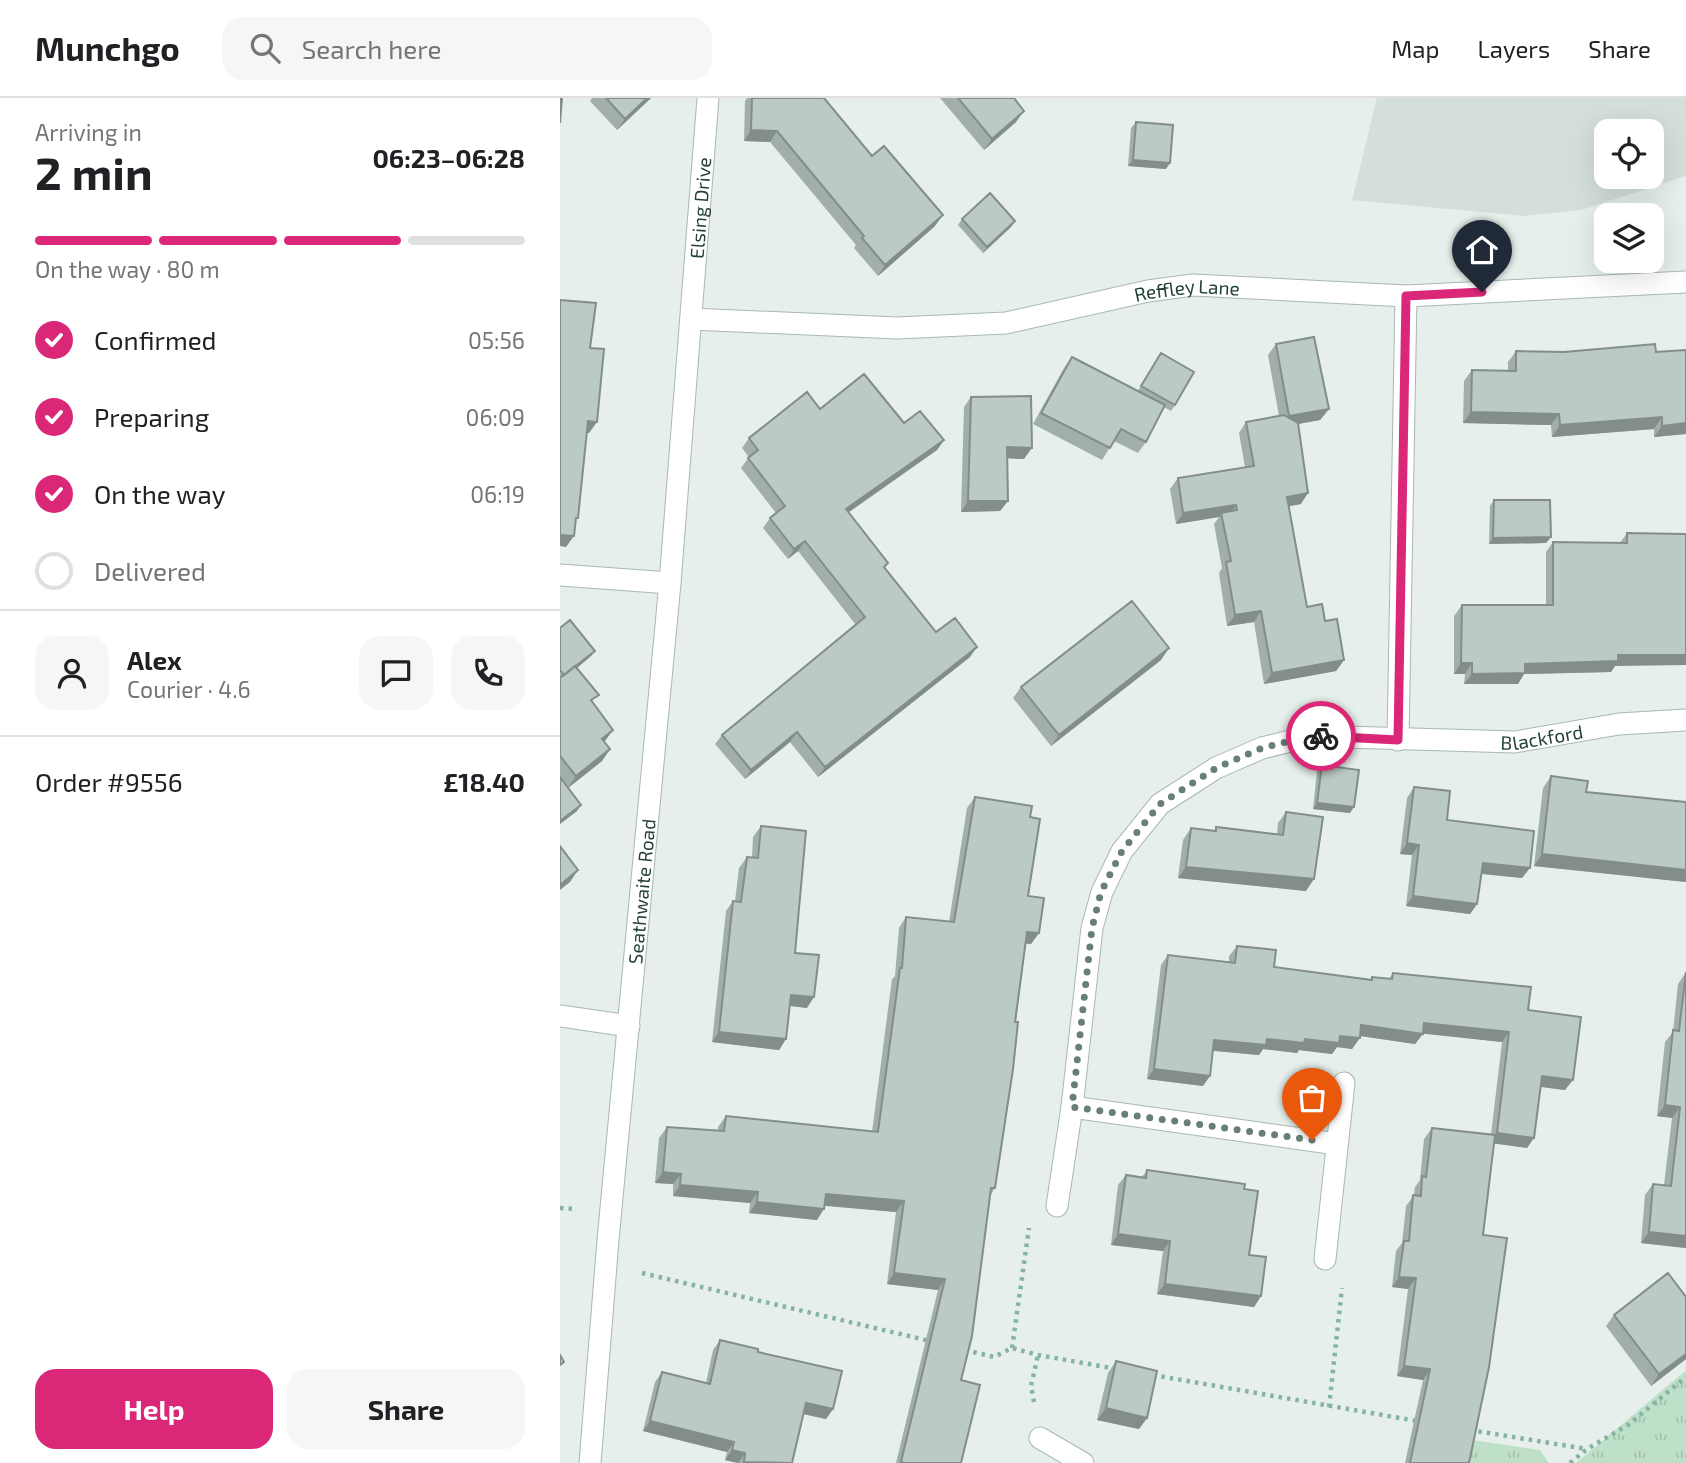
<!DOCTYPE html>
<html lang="en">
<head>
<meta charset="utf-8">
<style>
  :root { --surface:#fff; --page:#f6f6f6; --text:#202124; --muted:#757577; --line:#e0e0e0; --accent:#db2777 }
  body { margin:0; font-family:"Exo 2",sans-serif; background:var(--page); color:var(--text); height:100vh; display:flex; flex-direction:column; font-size:26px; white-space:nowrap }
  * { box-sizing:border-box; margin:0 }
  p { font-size:23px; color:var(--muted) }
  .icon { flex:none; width:38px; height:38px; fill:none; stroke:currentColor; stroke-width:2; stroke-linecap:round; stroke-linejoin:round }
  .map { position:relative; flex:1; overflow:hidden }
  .side { display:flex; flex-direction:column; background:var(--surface); width:560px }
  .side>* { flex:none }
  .controls { position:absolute; left:1034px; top:21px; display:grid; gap:14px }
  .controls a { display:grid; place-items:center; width:70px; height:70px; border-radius:14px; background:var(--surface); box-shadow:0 7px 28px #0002; font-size:35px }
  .pin { position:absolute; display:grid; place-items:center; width:60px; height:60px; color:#fff; margin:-72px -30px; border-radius:50% 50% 50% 0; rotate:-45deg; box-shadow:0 0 7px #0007 }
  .pin .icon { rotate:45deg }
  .courier { position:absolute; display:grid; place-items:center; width:70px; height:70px; margin:-35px; border:5px solid #db2777; border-radius:50%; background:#fff; color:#222; box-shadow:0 2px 9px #0007 }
  .head em { font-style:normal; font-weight:700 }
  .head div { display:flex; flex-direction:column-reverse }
  .head { display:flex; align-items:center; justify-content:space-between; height:119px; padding:0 35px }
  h1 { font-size:46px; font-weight:700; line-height:52px }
  .bar { display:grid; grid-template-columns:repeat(4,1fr); gap:10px 7px; align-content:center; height:84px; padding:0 35px }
  .bar i { height:9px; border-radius:5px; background:var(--line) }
  .bar .on { background:var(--accent) }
  .bar p { grid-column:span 4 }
  .line { display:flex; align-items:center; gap:18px; padding:0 35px; border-top:2px solid var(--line) }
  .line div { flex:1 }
  .round { display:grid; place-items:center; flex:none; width:74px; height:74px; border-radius:21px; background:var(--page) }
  ol { padding:0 35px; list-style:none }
  li { display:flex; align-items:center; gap:21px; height:77px }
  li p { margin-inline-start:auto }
  li .icon { padding:7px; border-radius:50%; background:var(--accent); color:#fff; stroke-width:4 }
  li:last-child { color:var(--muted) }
  li i { width:38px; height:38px; border:4px solid var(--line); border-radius:50% }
  .cta { display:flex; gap:14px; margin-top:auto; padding:14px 35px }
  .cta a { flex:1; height:80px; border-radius:21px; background:var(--accent); color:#fff; font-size:28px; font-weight:700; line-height:80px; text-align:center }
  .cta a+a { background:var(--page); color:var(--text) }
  header { display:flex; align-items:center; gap:42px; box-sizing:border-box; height:98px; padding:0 35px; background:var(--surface); border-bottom:2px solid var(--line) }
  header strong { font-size:33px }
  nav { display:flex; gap:38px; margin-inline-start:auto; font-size:24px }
  .search { width:490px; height:63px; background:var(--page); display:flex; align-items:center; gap:18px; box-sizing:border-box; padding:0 24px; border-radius:21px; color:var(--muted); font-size:26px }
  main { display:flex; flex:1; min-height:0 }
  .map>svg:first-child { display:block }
</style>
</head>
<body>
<header>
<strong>Munchgo</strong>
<div class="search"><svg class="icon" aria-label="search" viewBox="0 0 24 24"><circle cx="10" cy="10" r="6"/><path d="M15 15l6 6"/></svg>Search here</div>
<nav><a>Map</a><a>Layers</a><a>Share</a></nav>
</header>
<main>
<section class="side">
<div class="head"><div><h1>2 min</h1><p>Arriving in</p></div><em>06:23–06:28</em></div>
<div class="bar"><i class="on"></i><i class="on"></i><i class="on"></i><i></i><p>On the way · 80 m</p></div>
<ol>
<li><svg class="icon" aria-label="check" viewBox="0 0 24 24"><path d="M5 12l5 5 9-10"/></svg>Confirmed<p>05:56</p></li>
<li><svg class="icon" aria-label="check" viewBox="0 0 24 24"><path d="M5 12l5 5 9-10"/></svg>Preparing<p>06:09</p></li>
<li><svg class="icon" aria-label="check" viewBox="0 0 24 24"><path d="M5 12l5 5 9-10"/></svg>On the way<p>06:19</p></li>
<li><i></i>Delivered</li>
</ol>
<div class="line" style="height:126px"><a class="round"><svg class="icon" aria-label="person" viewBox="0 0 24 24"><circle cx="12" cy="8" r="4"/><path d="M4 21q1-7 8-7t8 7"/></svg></a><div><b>Alex</b><p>Courier · 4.6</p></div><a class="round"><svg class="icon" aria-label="chat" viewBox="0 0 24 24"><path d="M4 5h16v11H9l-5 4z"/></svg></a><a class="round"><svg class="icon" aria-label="phone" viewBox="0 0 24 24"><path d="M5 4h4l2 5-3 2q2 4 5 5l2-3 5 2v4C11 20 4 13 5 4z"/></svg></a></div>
<div class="line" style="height:91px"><div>Order #9556</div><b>£18.40</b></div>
<div class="cta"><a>Help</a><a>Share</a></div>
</section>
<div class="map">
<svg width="1126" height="1365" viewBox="0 0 1126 1365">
  <defs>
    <pattern id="grass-tufts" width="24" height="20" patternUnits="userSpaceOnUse" patternTransform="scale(1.75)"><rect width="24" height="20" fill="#bfe0c8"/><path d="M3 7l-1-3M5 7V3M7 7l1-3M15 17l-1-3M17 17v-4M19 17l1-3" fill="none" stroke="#a4c1ad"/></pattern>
  </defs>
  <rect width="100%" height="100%" fill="#e6efeb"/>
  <path fill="#d4dfda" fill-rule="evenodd" d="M817,0H1126V78L1021,112L964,118L792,102ZM1046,33H1092V79H1046Z"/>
  <path fill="url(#grass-tufts)" d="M1126,1273V1365H1016L1124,1274Z
    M852,1333L980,1352L989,1365H904Z"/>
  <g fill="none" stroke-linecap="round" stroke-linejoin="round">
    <defs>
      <g id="street">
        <path id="s1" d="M131,221L337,230L446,225L588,193L633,187L846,198L1126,184"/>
        <path d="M0,477L110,485"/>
        <path d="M838,642L846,198"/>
        <path d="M0,918L69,928"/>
        <path d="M512,1009L777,1046"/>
        <path id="s2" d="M497,1108L512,1009L532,830L542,794L562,753L600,706L656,670L702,650L751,638L955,644L1059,626L1126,622"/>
        <path d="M765,1161L784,985"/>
        <path d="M480,1340L523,1365"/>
        <path id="s3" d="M30,1365L48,1142L110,485L148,0"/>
      </g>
    </defs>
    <use href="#street" stroke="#a8b8b2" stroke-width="23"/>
    <path stroke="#86b3a5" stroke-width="4.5" stroke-dasharray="3.5 5" stroke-linecap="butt" d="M0,1110L17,1111
      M82,1175L370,1243
      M452,1250L469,1130
      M405,1252L434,1259L452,1250L478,1257L557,1271
      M593,1277L857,1323
      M474,1304L471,1288L478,1257
      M769,1309L782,1190
      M910,1332L1027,1351
      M1010,1365L1027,1351L1068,1327L1126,1279"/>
    <use href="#street" stroke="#fff" stroke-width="21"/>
  </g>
  <path fill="#a1aea9" d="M32,0H91L57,32L30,3Z
    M187,0H264L312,58L375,128L318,178L294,150L296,147L210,44L184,43L185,3Z
    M380,0H454L456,24L424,52Z
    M576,24L606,71L568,68L571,30Z
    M402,121L451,129L423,155L398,127Z
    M716,246L769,311L760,322L738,326L741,406L729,408L747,509L765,523L784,562L776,573L704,586L694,524L667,528L659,475L662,470L654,426L659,419L616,426L610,391L618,380L685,369L679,335L686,324L719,318L708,257Z
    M956,253L1096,254L1126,336L1094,339V331L992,339L991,327L903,325L904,283L912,272L948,273V264Z
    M512,259L578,293L597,261L615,307L611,313L604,309L586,344L578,355L554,343L542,362L473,326L504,270Z
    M411,299L464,361L447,360L448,403L440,413L401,414L404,309Z
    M260,311L344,325L384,342L377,352L289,414L325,470L376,534L410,559L258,679L230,644L185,681L155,646L162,637L296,527L238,453L228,461L203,430L210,420L216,415L181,370L189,359L182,350L189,340Z
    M934,402L991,439L986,445L929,446L930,408Z
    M1067,435L1126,436L1051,574L964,576L958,586H904L905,576H894V518L902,507H986V454L993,444L1060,445Z
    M0,530L31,558L17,570L33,605L45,643L44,644L50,651L42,663L8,690L17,713L0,726Z
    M601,562L491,648L453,600L461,589Z
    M762,667L790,715L753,711L757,673Z
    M991,678L1026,694L1126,704V784L974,768L983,690Z
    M854,689L887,722L962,780L921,776L917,806L910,816L846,808L852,757L840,756L847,700Z
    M415,699L470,719L468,798L479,835L471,846L466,845L435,1090L430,1098L401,1282V1365H336L378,1192L327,1186L336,1114L265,1108L257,1122L189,1115L190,1105L113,1098V1086L95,1085L99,1040L107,1029L158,1033V1029L166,1018L312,1034L332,881L335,878L339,830L346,819L389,824L407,710Z
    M726,714L746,793L618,780L623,742L631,730L654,733L656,729L717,737L718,725Z
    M201,728L235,855L247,910L230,908L226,941L219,952L152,944L166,813L173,803H175L179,770L187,759H192L193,739Z
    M677,848L714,869L810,882L812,879L829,881L833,875L968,912L1005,992L981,989L967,1050L934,1045L923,1137L909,1365H845L863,1282L837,1278L848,1191L832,1189L836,1153L842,1145L846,1108L854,1097L855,1089L860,1082L864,1041L872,1030L931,1037L942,944L863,935L855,946L800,938L792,951L777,949L772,956L739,952L737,955L703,951L699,957L653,953L643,988L587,981L601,867L608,857L669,864V858Z
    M1126,874V1150L1081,1145L1085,1097L1093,1086L1104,1087L1112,1020L1097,1018L1105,944L1113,934L1118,886Z
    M587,1072L684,1091L689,1157L701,1198L694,1209L597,1196L603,1153L551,1147L558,1087L566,1077L582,1079Z
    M1126,1199V1261L1091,1288L1046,1228L1054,1217Z
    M160,1242L198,1254L273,1311L266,1321L243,1316L232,1365H178L165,1362L167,1354L83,1333L95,1284L102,1274L146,1285L153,1252Z
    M556,1263L587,1320L579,1331L537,1322L548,1275Z"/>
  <path fill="#838d89" d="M87,0H91L57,32L65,21Z
    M464,13L456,24L424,52L432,41Z
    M191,32L217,33L210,44L184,43Z
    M573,62L610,65L606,71L568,68Z
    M383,117L375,128L318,178L325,167Z
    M455,123L451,129L423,155L427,149Z
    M769,311L760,322L721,329L729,318Z
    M911,314L999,316L991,327L903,325Z
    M1102,319L1094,331L992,339L1000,327Z
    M28,323L37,324L29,335L20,334Z
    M1126,325V336L1094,339L1102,328Z
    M384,342L377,352L279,421L286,411Z
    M447,349L472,350L464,361L440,360Z
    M748,395L741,406L719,410L727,399Z
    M408,403H448L440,413L401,414Z
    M676,407L669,418L661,415L659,419L616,426L623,415Z
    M0,437L14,438L6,449L0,448Z
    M991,439L986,445L929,446L933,440Z
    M245,443L238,453L228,461L234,451Z
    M701,513L694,524L667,528L675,517Z
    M417,549L410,559L258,679L265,669Z
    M609,550L601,562L491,648L499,637Z
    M35,553L31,558L0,584L4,578Z
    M1058,557H1126V567L1055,568L1051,574L964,576L958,586H904L912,576L965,566Z
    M784,562L776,573L704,586L712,575Z
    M901,565H912L905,576H894Z
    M53,632L45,643L34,652L42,641Z
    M237,634L230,644L185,681L191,672Z
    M50,651L42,663L8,690L16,678Z
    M757,705L794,709L790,715L753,711Z
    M21,707L17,713L0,726V723Z
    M847,745L859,747L852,757L840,756Z
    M982,756L1126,772V784L974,768Z
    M923,765L970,770L962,780L915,775Z
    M626,769L754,781L746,793L618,780Z
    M18,772L10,784L0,792V787Z
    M853,798L917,806L910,816L846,808Z
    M467,834L479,835L471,846L460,845Z
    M231,897L254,899L247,910L224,907Z
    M864,925L949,934L942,944L857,935Z
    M801,927L863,936L855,946L794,937Z
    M159,934L226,941L219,952L152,944Z
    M780,938L800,940L792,951L777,949L772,956L739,952L737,955L703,951L699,957L647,952L654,942L745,941Z
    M594,971L650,978L643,988L587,981Z
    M982,978L1013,982L1005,992L975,988Z
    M1105,1007L1120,1009L1112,1020L1097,1018Z
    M937,1035L974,1040L967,1050L930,1045Z
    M103,1074L121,1076L113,1086L95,1085Z
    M120,1087L198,1094L190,1105L113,1098Z
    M266,1096L344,1103L336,1114L259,1107Z
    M197,1104L264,1111L257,1122L189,1115Z
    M1089,1134L1126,1138V1150L1081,1145Z
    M558,1136L610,1143L603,1153L551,1147Z
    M334,1175L385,1181L378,1192L327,1186Z
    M839,1179L856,1180L848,1191L832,1189Z
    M605,1186L701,1198L694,1209L597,1196Z
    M1126,1256V1261L1091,1288L1099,1276Z
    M844,1268L870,1271L863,1282L837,1278Z
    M246,1305L273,1311L266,1321L239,1315Z
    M546,1310L587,1320L579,1331L537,1322Z
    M90,1323L174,1344L167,1354L83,1333Z
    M172,1352L185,1355L178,1365L165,1362Z"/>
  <path fill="#bbcac4" stroke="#838d89" stroke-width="2" d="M0,0H2L0,25Z
    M46,0H87L65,21Z
    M192,0H264L312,58L324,48L383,117L325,167L302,140L304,138L217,33L191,32Z
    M398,0H454L464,13L432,41Z
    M576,24L613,27L610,65L573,62Z
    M430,95L455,123L427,149L402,121Z
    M0,202L36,205L30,250L44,251L37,324L28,323L18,420H16L14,438L0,437Z
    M754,239L769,311L729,318L716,246Z
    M1095,246L1096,254L1126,252V325L1102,328V319L1000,327L999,316L911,314L912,272L956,273V253L1004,254Z
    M601,255L634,274L615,307L581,288Z
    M512,259L605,307L586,344L561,331L550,350L481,315Z
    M304,276L344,325L360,313L384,342L286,411L328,465L324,469L376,534L395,520L417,549L265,669L237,634L191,672L162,637L305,519L245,443L234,451L210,420L225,408L188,360L198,352L189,340L247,294L260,311Z
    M471,298L472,350L447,349L448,403H408L411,299Z
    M724,317L738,325L748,395L727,399L747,509L762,506L765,523L777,521L784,562L712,575L701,513L675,517L666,464L671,463L661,415L677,412L676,407L623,415L618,380L694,368L686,324Z
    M934,402H990L991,439L933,440Z
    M1067,435L1126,436V557H1058V563L965,566V575L912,576V565H901L902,507H993V444L1067,445Z
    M572,503L609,550L499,637L461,589Z
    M10,522L35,553L4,577L0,572V530Z
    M15,568L39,597L31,602L53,632L42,641L50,651L16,678L0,658V580Z
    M762,667L799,672L794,709L757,705Z
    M991,678L1028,683L1026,694L1126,704V772L982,756Z
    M0,679L21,707L0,723Z
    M854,689L890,693L887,722L974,733L970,770L923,765L917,806L853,798L859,747L847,745Z
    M415,699L472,708L470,719L480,721L468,798L484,800L479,835L467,834L455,924H458L453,971L435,1090H431L412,1238L401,1282L420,1287L401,1365H344L341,1364L385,1181L334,1175L344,1103L266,1096L264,1111L197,1104L198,1094L120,1087L121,1076L103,1074L107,1029L164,1033L166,1018L318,1034L340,870H342L346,819L394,824Z
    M726,714L763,719L754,781L626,769L631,730L656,733V729L723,737Z
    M201,728L246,733L235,855L259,857L254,899L231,897L226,941L159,934L173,803L181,804L187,759L198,760Z
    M0,748L18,772L0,787Z
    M677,848L716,852L714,869L812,882V879L832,881L833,875L971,889L968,912L1021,919L1013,982L982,978L974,1040L937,1035L949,934L864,925L863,936L801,927L800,940L780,938L779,945L745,941L744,945L707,941L706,947L654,942L650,978L594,971L608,857L675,865Z
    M1126,874V1138L1089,1134L1093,1086L1111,1088L1120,1009L1105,1007L1113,932L1119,933Z
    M872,1030L935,1037L923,1137L947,1140L929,1269L909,1365H850L870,1271L844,1268L856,1180L839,1179L844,1143H849L853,1097L861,1098L862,1078L866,1079Z
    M587,1072L685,1086L684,1091L698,1093L689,1157L706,1159L701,1198L605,1186L610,1143L558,1136L566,1077L586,1080Z
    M1108,1175L1126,1199V1256L1099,1276L1054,1217Z
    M160,1242L198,1251V1254L282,1273L273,1311L246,1305L232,1365L184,1364L185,1355L172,1352L174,1344L90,1323L102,1274L150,1286Z
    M0,1257L4,1264L0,1267Z
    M556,1263L597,1273L587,1320L546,1310Z"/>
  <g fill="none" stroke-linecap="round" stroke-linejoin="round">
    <path stroke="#687f78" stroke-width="7" stroke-dasharray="0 12.6" d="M752,1042L512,1009L532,830L541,794L562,753L600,706L656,670L702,650L751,638H761"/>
    <path stroke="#db2777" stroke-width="9" d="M761,638L838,642L846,198L922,194"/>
  </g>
  <g text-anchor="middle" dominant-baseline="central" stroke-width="7" stroke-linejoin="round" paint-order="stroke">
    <g font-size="19" fill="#24423a" stroke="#f7fbf9">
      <text stroke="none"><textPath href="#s3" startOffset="1260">Elsing Drive</textPath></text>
      <text stroke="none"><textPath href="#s1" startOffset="500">Reffley Lane</textPath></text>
      <text stroke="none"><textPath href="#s2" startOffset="822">Blackford</textPath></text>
      <text stroke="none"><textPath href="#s3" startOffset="574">Seathwaite Road</textPath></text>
    </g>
  </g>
</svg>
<div class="controls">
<a><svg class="icon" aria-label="locate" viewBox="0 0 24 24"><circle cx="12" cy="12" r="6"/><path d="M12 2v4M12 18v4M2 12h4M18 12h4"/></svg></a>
<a><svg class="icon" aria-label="layers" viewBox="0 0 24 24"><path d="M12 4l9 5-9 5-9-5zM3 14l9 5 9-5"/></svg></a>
</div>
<div class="pin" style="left:752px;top:1042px;background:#ea580c"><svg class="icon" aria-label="bag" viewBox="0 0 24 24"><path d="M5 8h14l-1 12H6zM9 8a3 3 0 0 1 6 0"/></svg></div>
<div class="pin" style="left:922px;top:194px;background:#1f2937"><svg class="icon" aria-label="home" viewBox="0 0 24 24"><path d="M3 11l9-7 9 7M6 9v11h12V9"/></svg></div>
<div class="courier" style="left:761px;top:638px"><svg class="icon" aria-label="bike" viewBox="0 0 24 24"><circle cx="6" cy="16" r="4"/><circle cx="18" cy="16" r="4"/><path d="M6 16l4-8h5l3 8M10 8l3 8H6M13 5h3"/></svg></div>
</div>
</main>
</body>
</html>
